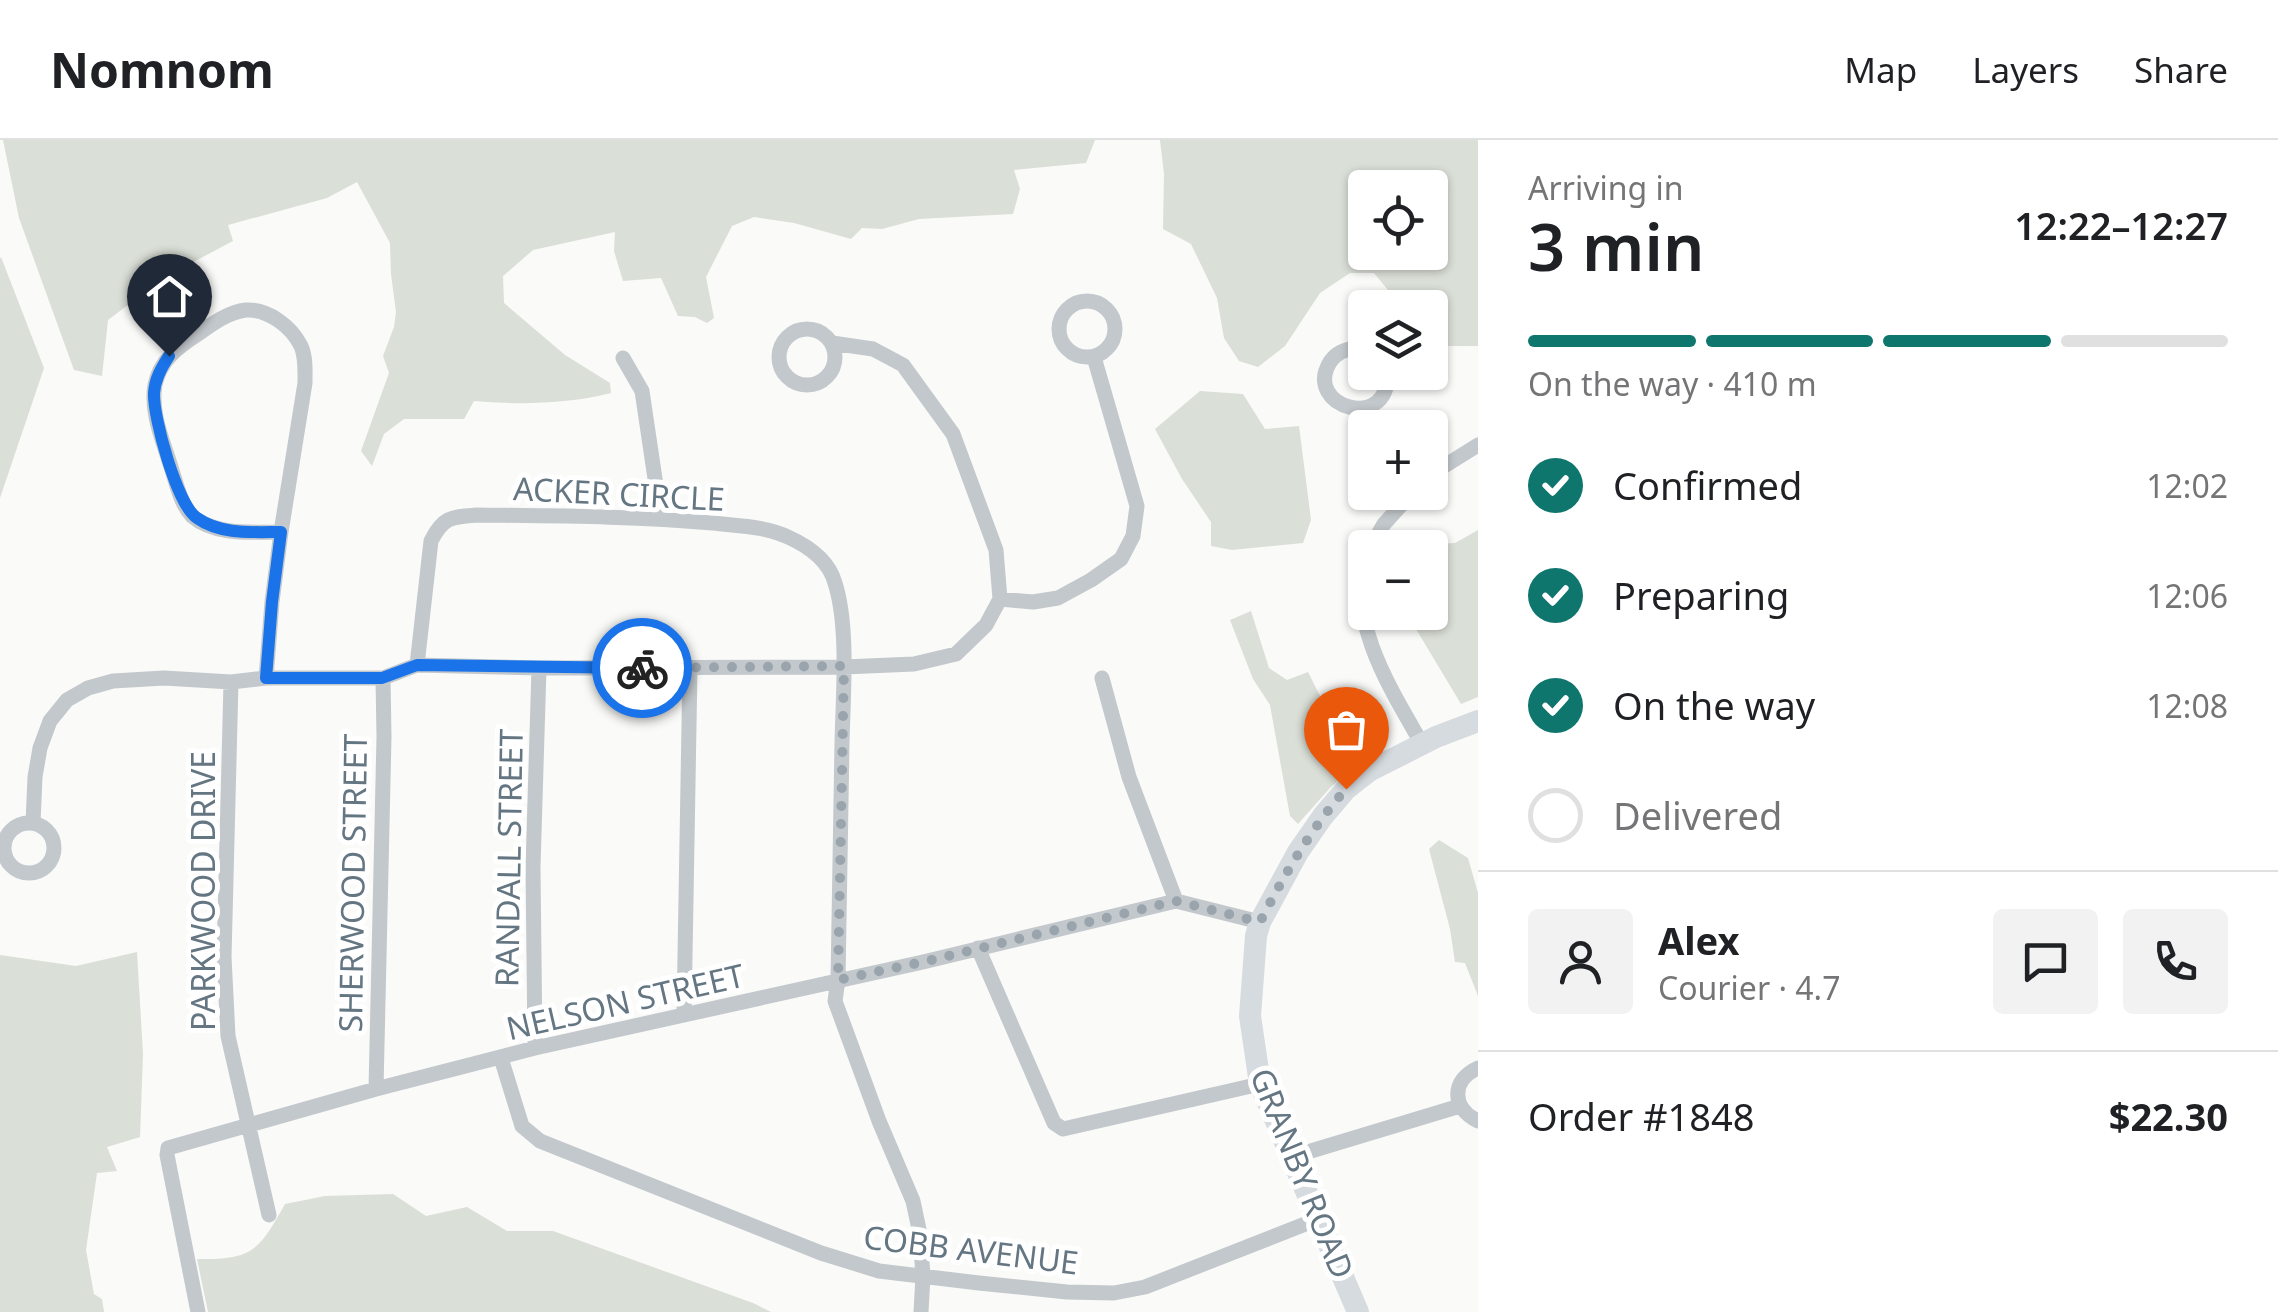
<!DOCTYPE html>
<html lang="en">
<head>
<meta charset="utf-8">
<style>
  :root { --surface:#fff; --page:#f2f2f2; --text:#202124; --muted:#757577; --line:#e0e0e0; --accent:#0f766e }
  body { margin:0; font-family:"Noto Sans",sans-serif; background:var(--page); color:var(--text); height:100vh; display:flex; flex-direction:column; font-size:38px; white-space:nowrap }
  * { box-sizing:border-box; margin:0 }
  p { font-size:32px; color:var(--muted) }
  .icon { flex:none; width:55px; height:55px; fill:none; stroke:currentColor; stroke-width:2; stroke-linecap:round; stroke-linejoin:round }
  .map { position:relative; flex:1; overflow:hidden }
  .drawer { display:flex; flex-direction:column; background:var(--surface); width:800px }
  .drawer>* { flex:none }
  .tools { position:absolute; left:1348px; top:30px; display:grid; gap:20px }
  .tools a { display:grid; place-items:center; width:100px; height:100px; border-radius:10px; background:var(--surface); box-shadow:0 2px 8px #0004; font-size:50px }
  .pin { position:absolute; display:grid; place-items:center; width:85px; height:85px; color:#fff; margin:-102px -42px; border-radius:50% 50% 50% 0; rotate:-45deg; box-shadow:0 0 10px #0007 }
  .pin .icon { rotate:45deg }
  .courier { position:absolute; display:grid; place-items:center; width:100px; height:100px; margin:-50px; border:8px solid #1a73e8; border-radius:50%; background:#fff; color:#222; box-shadow:0 2px 12px #0007 }
  .summary em { font-style:normal; font-weight:600 }
  .summary div { display:flex; flex-direction:column-reverse }
  .summary { display:flex; align-items:center; justify-content:space-between; height:170px; padding:0 50px }
  h1 { font-size:65px; font-weight:600; line-height:75px }
  .bar { display:grid; grid-template-columns:repeat(4,1fr); gap:15px 10px; align-content:center; height:120px; padding:0 50px }
  .bar i { height:12px; border-radius:8px; background:var(--line) }
  .bar .selected { background:var(--accent) }
  .bar p { grid-column:span 4 }
  .line { display:flex; align-items:center; gap:25px; padding:0 50px; border-top:2px solid var(--line) }
  .line div { flex:1 }
  .round { display:grid; place-items:center; flex:none; width:105px; height:105px; border-radius:10px; background:var(--page) }
  ol { padding:0 50px; list-style:none }
  li { display:flex; align-items:center; gap:30px; height:110px }
  li p { margin-inline-start:auto }
  li .icon { padding:10px; border-radius:50%; background:var(--accent); color:#fff; stroke-width:4 }
  li:last-child { color:var(--muted) }
  li i { width:55px; height:55px; border:5px solid var(--line); border-radius:50% }
  header { display:flex; align-items:center; gap:60px; box-sizing:border-box; height:140px; padding:0 50px; background:var(--surface); border-bottom:2px solid var(--line) }
  header strong { font-size:48px }
  nav { display:flex; gap:55px; margin-inline-start:auto; font-size:35px }
  main { display:flex; flex:1; min-height:0 }
  .map>svg:first-child { display:block }
</style>
</head>
<body>
<header>
<strong>Nomnom</strong>
<nav><a>Map</a><a>Layers</a><a>Share</a></nav>
</header>
<main>
<div class="map">
<svg width="1478" height="1172" viewBox="0 0 1478 1172">
  <rect width="100%" height="100%" fill="#fafaf8"/>
  <path fill="#dadfd7" fill-rule="evenodd" d="M3,0H1095L1086,23L1014,30L1020,49L1013,74L919,79L882,89L862,88L851,99L794,83L754,77L732,86L706,137L714,178L707,183L695,177L678,176L661,138L623,141L614,111L615,92L533,110L503,136L504,163L565,215L610,243L611,253C567,264 519,265 474,261L464,279H404L384,294L372,326L361,311L389,233L383,216L394,187L396,172L391,134L390,103L357,42L327,58L228,85L233,101L165,137L108,180L102,236L74,230L19,78Z
    M1160,0H1478V206H1438L1430,197V168L1402,167L1374,133H1350L1320,153L1285,206L1258,227L1239,221L1224,198L1217,158L1191,104L1163,89L1164,34ZM1365,48H1430V112H1365Z
    M1,117L44,228L0,358V119Z
    M1200,251L1243,254L1265,289L1299,286L1311,380L1303,403L1232,410L1211,406V382L1182,339L1155,289Z
    M1478,390V557L1461,564L1416,489L1418,473L1430,472V419L1439,404L1455,403Z
    M1251,471L1269,528L1287,540L1308,532L1335,586L1368,614L1330,648L1298,684L1290,676L1270,565L1253,539L1230,480Z
    M1439,700L1468,718L1478,753V856L1465,823L1455,822L1450,789L1429,709Z
    M137,812L143,914L140,997L107,1007L117,1031L97,1033L86,1110L94,1154L102,1159L104,1172H0V815L76,826Z
    M393,1054L426,1076L467,1067L507,1091H553L753,1163L771,1172H208L197,1119C254,1120 259,1110 285,1064L325,1056Z"/>
  <g fill="none" stroke-linecap="round" stroke-linejoin="round">
    <path stroke="#c3c8cc" stroke-width="15" d="M1059 189a28 28 0 1 1 56 0a28 28 0 1 1-56 0Z
      M779 217a28 28 0 1 1 56 0a28 28 0 1 1-56 0Z
      M1365,209C1351,207 1338,210 1330,222C1302,268 1392,293 1387,232
      M623,218L642,251L661,379
      M1365,268L1383,288
      M1430,335L1478,305
      M1370,408L1384,384L1413,352
      M1365,415C1347,482 1390,548 1422,604
      M1000,459L1033,462L1058,458L1091,440L1121,419L1133,396L1137,366L1094,217
      M417,525L431,401C443,377 451,377 476,375C555,376 634,376 713,383C737,386 765,386 788,397C808,406 829,421 835,443C849,487 843,556 842,603C840,682 839,761 838,840L835,861L879,981L913,1061L920,1094L923,1136L921,1172
      M266,538L272,462L281,392C253,392 215,396 192,376C181,365 176,342 171,327C163,301 150,272 155,245C160,220 178,207 198,194C212,184 228,172 246,170C268,169 291,186 301,206C306,217 305,231 305,243L281,392
      M1102,538L1129,637L1176,761
      M231,542L224,817L228,896L269,1075
      M4 708a25 25 0 1 1 50 0a25 25 0 1 1-50 0Z
      M33,683L35,637L40,608L50,581L67,560L88,548L113,541L164,538L231,542L266,538H383L417,525L539,528L844,527L914,524L956,514L986,485L1000,459L996,410L953,294L903,225L873,209L832,203
      M978,808L1054,983L1063,989L1260,944
      M684,874L690,528
      M535,908L533,727L539,528
      M501,918L522,986L540,1001L821,1113L879,1131L979,1143L1067,1152L1114,1153L1145,1147L1318,1079
      M1478,928C1451,940 1451,968 1478,981
      M376,949L384,597L383,538
      M1291,1017L1460,966
      M198,1172L167,1015L168,1008L376,949L535,908L923,822L1176,761L1260,782"/>
    <path stroke="#d6dbdf" stroke-width="22" d="M1358,1172L1260,944L1250,876L1256,796L1260,782L1298,712L1323,676L1346,649L1369,631L1436,597L1478,581"/>
  </g>
  <g fill="none" stroke-linecap="round" stroke-linejoin="round">
    <path stroke="#99a4ac" stroke-width="10" stroke-dasharray="0 18" d="M642,528L844,526L838,840L923,822L1176,761L1260,782C1285,734 1310,690 1346,649"/>
    <path stroke="#1a73e8" stroke-width="12" d="M169,216C161,228 155,239 154,253C153,277 177,365 197,378C221,395 253,392 281,392L272,462L266,538H382L417,525L642,528"/>
  </g>
  <g text-anchor="middle" dominant-baseline="central" stroke-width="10" stroke-linejoin="round" paint-order="stroke">
    <g font-size="32" fill="#657683" stroke="#fff">
      <text transform="translate(619 353) rotate(3)">ACKER CIRCLE</text>
      <text transform="translate(508 718) rotate(-89)">RANDALL STREET</text>
      <text transform="translate(352 743) rotate(-89)">SHERWOOD STREET</text>
      <text transform="translate(202 751) rotate(-90)">PARKWOOD DRIVE</text>
      <text transform="translate(625 861) rotate(-13)">NELSON STREET</text>
      <text transform="translate(1303 1033) rotate(68)">GRANBY ROAD</text>
      <text transform="translate(971 1109) rotate(7)">COBB AVENUE</text>
    </g>
  </g>
</svg>
<div class="tools">
<a><svg class="icon" aria-label="locate" viewBox="0 0 24 24"><circle cx="12" cy="12" r="6"/><path d="M12 2v4M12 18v4M2 12h4M18 12h4"/></svg></a>
<a><svg class="icon" aria-label="layers" viewBox="0 0 24 24"><path d="M12 4l9 5-9 5-9-5zM3 14l9 5 9-5"/></svg></a>
<a>+</a>
<a>−</a>
</div>
<div class="pin" style="left:1346px;top:649px;background:#ea580c"><svg class="icon" aria-label="bag" viewBox="0 0 24 24"><path d="M5 8h14l-1 12H6zM9 8a3 3 0 0 1 6 0"/></svg></div>
<div class="pin" style="left:169px;top:216px;background:#1f2937"><svg class="icon" aria-label="home" viewBox="0 0 24 24"><path d="M3 11l9-7 9 7M6 9v11h12V9"/></svg></div>
<div class="courier" style="left:642px;top:528px"><svg class="icon" aria-label="bike" viewBox="0 0 24 24"><circle cx="6" cy="16" r="4"/><circle cx="18" cy="16" r="4"/><path d="M6 16l4-8h5l3 8M10 8l3 8H6M13 5h3"/></svg></div>
</div>
<section class="drawer">
<div class="summary"><div><h1>3 min</h1><p>Arriving in</p></div><em>12:22–12:27</em></div>
<div class="bar"><i class="selected"></i><i class="selected"></i><i class="selected"></i><i></i><p>On the way · 410 m</p></div>
<ol>
<li><svg class="icon" aria-label="check" viewBox="0 0 24 24"><path d="M5 12l5 5 9-10"/></svg>Confirmed<p>12:02</p></li>
<li><svg class="icon" aria-label="check" viewBox="0 0 24 24"><path d="M5 12l5 5 9-10"/></svg>Preparing<p>12:06</p></li>
<li><svg class="icon" aria-label="check" viewBox="0 0 24 24"><path d="M5 12l5 5 9-10"/></svg>On the way<p>12:08</p></li>
<li><i></i>Delivered</li>
</ol>
<div class="line" style="height:180px"><a class="round"><svg class="icon" aria-label="person" viewBox="0 0 24 24"><circle cx="12" cy="8" r="4"/><path d="M4 21q1-7 8-7t8 7"/></svg></a><div><b>Alex</b><p>Courier · 4.7</p></div><a class="round"><svg class="icon" aria-label="chat" viewBox="0 0 24 24"><path d="M4 5h16v11H9l-5 4z"/></svg></a><a class="round"><svg class="icon" aria-label="phone" viewBox="0 0 24 24"><path d="M5 4h4l2 5-3 2q2 4 5 5l2-3 5 2v4C11 20 4 13 5 4z"/></svg></a></div>
<div class="line" style="height:130px"><div>Order #1848</div><b>$22.30</b></div>
</section>
</main>
</body>
</html>
